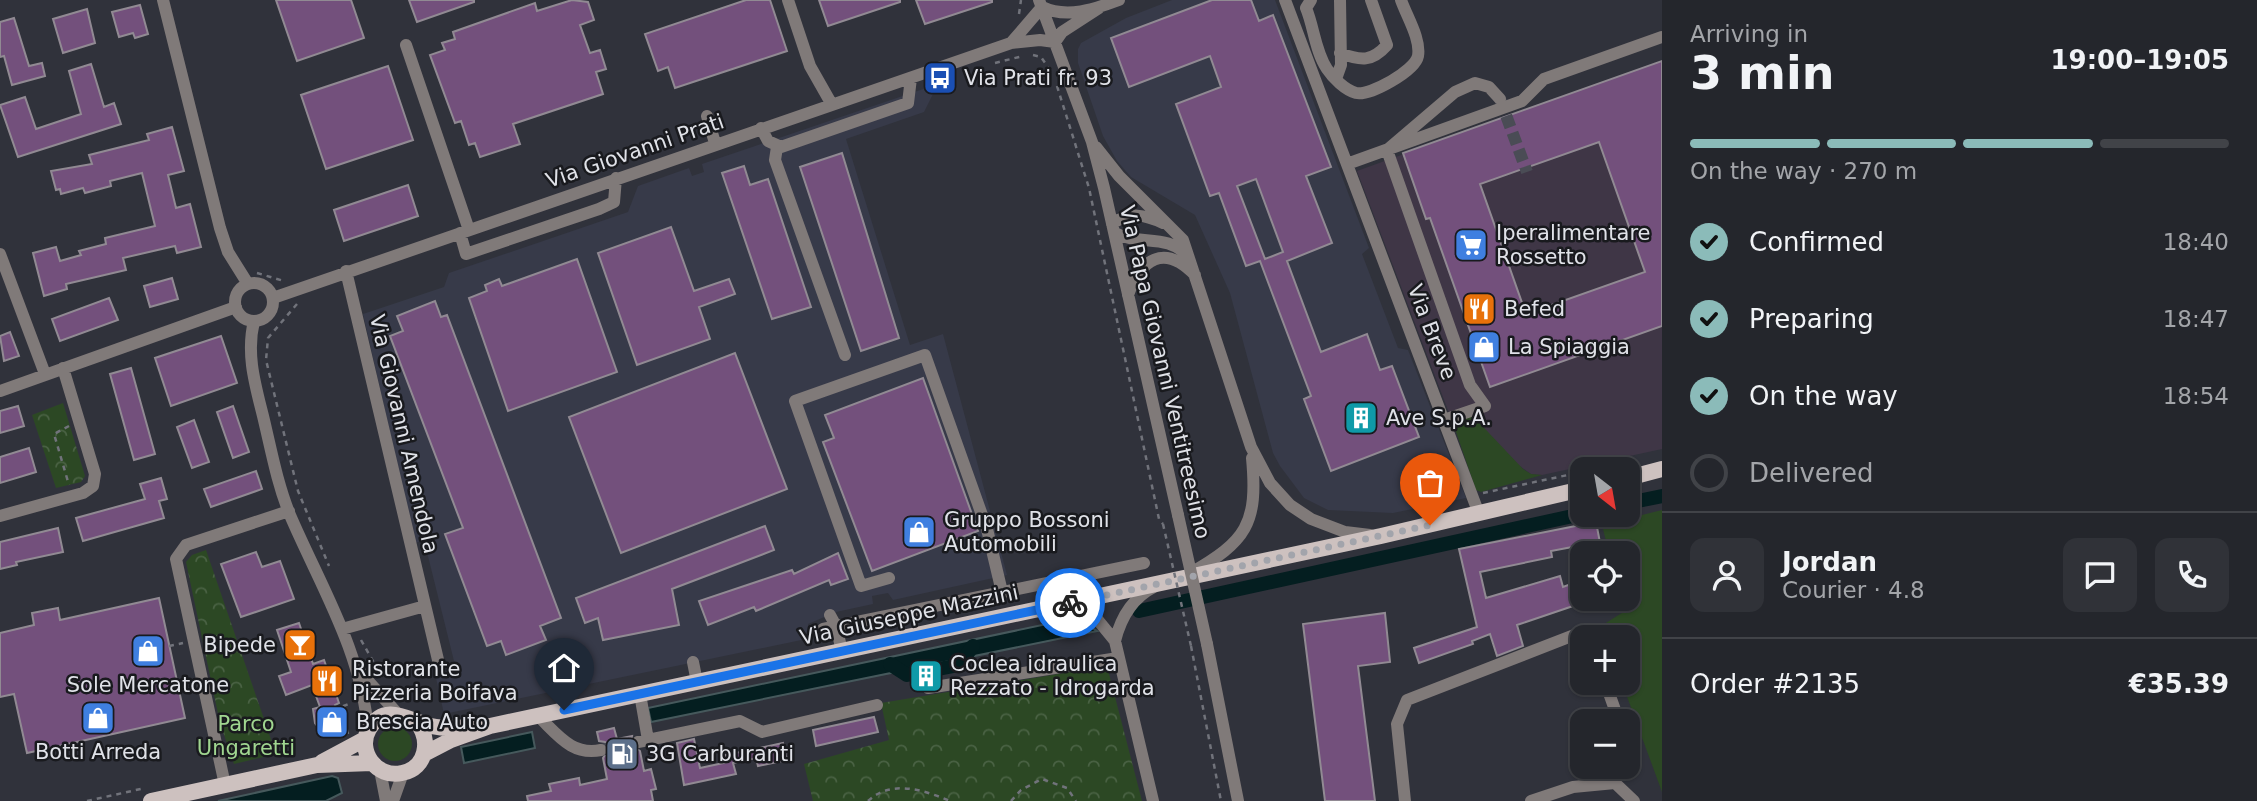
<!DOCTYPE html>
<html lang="en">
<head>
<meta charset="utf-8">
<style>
  :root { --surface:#24262c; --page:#303238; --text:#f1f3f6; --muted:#a3a5a9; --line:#414348; --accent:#8bbbb9 }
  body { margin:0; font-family:"DejaVu Sans",sans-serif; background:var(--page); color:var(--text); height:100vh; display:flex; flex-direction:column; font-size:26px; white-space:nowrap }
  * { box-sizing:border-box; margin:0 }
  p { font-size:23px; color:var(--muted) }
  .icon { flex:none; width:38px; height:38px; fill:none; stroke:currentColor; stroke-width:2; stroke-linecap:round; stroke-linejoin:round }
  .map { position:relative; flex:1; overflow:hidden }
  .drawer { display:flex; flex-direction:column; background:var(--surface); width:595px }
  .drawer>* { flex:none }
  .needle { width:46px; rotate:149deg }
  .tools { position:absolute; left:1570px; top:457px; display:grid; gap:14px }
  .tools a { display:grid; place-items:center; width:70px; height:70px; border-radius:14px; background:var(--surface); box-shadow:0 2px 5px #0004,0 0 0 2px var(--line); font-size:35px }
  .pin { position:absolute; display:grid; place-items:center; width:60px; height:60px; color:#fff; margin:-72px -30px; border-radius:50% 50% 50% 0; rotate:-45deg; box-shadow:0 0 7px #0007 }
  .pin .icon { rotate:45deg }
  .courier { position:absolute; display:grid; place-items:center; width:70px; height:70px; margin:-35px; border:5px solid #1a73e8; border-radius:50%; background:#fff; color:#222; box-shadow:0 2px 9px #0007 }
  .headline em { font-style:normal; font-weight:700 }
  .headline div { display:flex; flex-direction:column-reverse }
  .headline { display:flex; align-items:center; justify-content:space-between; height:119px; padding:0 28px }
  h1 { font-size:46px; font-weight:700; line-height:52px }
  .bar { display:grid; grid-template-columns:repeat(4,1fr); gap:10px 7px; align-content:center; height:84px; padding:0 28px }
  .bar i { height:9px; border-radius:5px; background:var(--line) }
  .bar .on { background:var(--accent) }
  .bar p { grid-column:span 4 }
  .line { display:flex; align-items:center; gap:18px; padding:0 28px; border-top:2px solid var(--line) }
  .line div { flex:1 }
  .round { display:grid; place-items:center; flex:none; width:74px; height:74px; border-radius:14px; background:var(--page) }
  ol { padding:0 28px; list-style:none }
  li { display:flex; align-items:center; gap:21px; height:77px }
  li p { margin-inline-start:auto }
  li .icon { padding:7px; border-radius:50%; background:var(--accent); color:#111; stroke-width:4 }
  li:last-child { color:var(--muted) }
  li i { width:38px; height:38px; border:4px solid var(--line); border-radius:50% }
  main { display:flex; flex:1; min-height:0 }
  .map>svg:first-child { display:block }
</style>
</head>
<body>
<main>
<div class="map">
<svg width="1662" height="801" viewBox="0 0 1662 801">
  <defs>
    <pattern id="park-crowns" width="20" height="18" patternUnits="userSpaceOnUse" patternTransform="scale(1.75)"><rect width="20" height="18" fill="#2c4824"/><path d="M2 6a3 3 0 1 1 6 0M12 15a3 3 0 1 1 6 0" fill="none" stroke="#4a6244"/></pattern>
  </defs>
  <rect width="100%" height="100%" fill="#30323b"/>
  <path fill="#3f3646" d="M1662,61V449L1542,475L1531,474L1457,421L1454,426L1357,171Z"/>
  <path fill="#373a49" d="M1172,0H1275L1369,248L1362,254L1398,348L1408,350L1466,498L1393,513L1328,510L1304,498L1280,466L1273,453L1230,293L1195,215L1131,177L1117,161L1103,136L1078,63V49L1081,43L1126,18Z
    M938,84L924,112L846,139L910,345L943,334L1007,575L893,600L888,593L872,596L873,604L836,612L808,624L811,638L444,714L434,669L454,661L424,540L415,543L363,314L444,287L449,273L628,212L638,186L689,168L692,176L704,172L702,164Z"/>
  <path fill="#2c4824" d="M1471,414L1523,469L1531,474L1542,475L1481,492L1476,490L1454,426L1457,421Z
    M1662,510V792L1622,683L1628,682V637H1605L1601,626L1625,611L1622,599L1628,598V553H1609L1602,525Z
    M378 744a17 17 0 1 1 34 0a17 17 0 1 1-34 0Z"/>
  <path fill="url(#park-crowns)" d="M63,403L85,476L81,482L56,488L32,415Z
    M206,550L276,754L234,764L220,723L186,562L192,555Z
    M1107,666L1142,801H813L804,764L889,740L881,703Z"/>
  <path fill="#041e20" stroke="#46595c" stroke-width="2" d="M1066,620L1082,622L1097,631L651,722L648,708Z
    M532,732L535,748L464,763L461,747Z
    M332,776L338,778L342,793L326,801H218Z"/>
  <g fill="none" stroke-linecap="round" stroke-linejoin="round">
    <path stroke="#041e20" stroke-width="14" d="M1628,503L1662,496
      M1139,611L1582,514
      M890,664L907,675L959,665L973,646"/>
  </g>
  <path fill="#73507c" stroke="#918a93" stroke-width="2" fill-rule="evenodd" d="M276,0H351L364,38L297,61Z
    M409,0H474V2L417,22Z
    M572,0L588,2L594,20L580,25L590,53L600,50L606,69L596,72L603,94L513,124L520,144L480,157L475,143L469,145L461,121L455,123L430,55L445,50L442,43L455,39L453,32L535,3L537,11Z
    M746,0H770L787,51L675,88L668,67L658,71L645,34Z
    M819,0H900V2L828,26Z
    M916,0H992V2L925,24Z
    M1212,0H1251L1259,21L1273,15L1331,167L1306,176L1332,243L1287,261L1321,352L1367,334L1380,370L1392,366L1419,437L1331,471L1304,399L1311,396L1260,261L1246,266L1219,193L1210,196L1176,104L1221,87L1210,56L1129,87L1111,38ZM1256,179L1283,252L1265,259L1237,186Z
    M140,5L148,34L135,38L133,33L119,37L112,12Z
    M87,9L95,43L63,53L53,19Z
    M14,18L29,66L42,63L45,76L12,85L4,56L0,57V22Z
    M1662,61V326L1490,387L1430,218L1426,219L1403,153ZM1599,142L1645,272L1526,314L1480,184Z
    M91,64L104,107L114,103L121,124L18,157L0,105L25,97L36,129L81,114L69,71Z
    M388,66L413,140L326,169L301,95Z
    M172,127L184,171L168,175L176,208L190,204L201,247L177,253L175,246L123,258L126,270L66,284L67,289L44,296L33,253L56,247L60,261L81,255L79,251L106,244L105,238L155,226L142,173L110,181L111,186L85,193L83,188L61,194L60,189L56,190L51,171L92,164L89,155L149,140L147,134Z
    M842,153L899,338L861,351L800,167Z
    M744,166L750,185L768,179L811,307L772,319L722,173Z
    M408,185L418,216L344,241L334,210Z
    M671,227L694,291L729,279L735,294L699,307L710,339L637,365L598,253Z
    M577,259L617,372L508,411L469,298L487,291L485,285L499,279L502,286Z
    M172,278L178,299L150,307L144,286Z
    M109,298L118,320L60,341L52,319Z
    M435,301L441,317L447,315L561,618L540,626L546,640L506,655L501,641L487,646L445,534L463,528L390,336L403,331L397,316Z
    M10,332L19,356L4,361L0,336Z
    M221,336L237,383L171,406L155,358Z
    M735,353L787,489L621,553L569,417Z
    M131,368L155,454L134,460L110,374Z
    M923,378L978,531L872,571L823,442L834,438L825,415Z
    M18,406L24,426L0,433V411Z
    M233,406L249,452L233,458L217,412Z
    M194,420L209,462L192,468L177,427Z
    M29,448L36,472L0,483V457Z
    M256,471L262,489L211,507L204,489Z
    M161,478L167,499L159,501L164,518L83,541L76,518L145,499L140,484Z
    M1596,522L1602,553H1585L1583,545L1551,551L1552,557L1480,572L1486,598L1560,576L1563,587L1582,580V603L1517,625L1523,646L1497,656L1490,634L1472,641L1473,644L1419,663L1414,648L1477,627L1459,549Z
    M765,526L774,550L672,589L679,625L603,640L598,618L585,623L576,598Z
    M58,528L63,552L16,562L17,565L0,569V542Z
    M256,552L262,567L280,561L294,599L241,617L221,564Z
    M838,553L848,579L831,585L829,580L756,611L754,607L708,625L699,601L792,570L794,574Z
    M159,598L185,718L27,753L14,694L0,697V633L34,625L32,613L58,608L60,620Z
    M1385,613L1390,662L1358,666L1375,801H1325L1303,624Z
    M299,623L313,664L324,660L339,703L335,705L341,725L332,730L321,731L315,723L313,709L320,707L312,685L286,695L279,676L291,672L277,630Z
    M874,717L878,732L816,746L813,730Z
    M614,728L617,739L632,736L630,744L640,751L644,771L651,769L656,789L651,790L653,801H528L527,796L551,791L549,784L579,778L580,785L607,779L603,758L610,748L605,742L599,741L597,732Z
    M694,739L700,768L728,762L726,755L783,743L787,760L758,766L756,758L733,763L736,774L684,785L677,743Z"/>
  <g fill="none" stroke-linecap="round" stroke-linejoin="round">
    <path stroke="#4a4c55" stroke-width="12" stroke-dasharray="12 6" stroke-linecap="butt" d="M1500,99L1527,172
      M601,750L638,742"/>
    <path stroke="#71737b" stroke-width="2.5" stroke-dasharray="5 5" stroke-linecap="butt" d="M1019,14L1021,0
      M1033,55L1041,57L1052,73
      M995,63L1023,56
      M1057,86L1089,188L1159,519L1163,524
      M257,273L284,281
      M297,304L268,338L266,360L298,491L329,566
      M69,426L54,434L69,485
      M1596,469L1625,463
      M1483,493L1582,472
      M361,640L382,677
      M169,646L183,643
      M1191,646L1221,801
      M348,734L341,707L351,703
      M87,801L145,788
      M868,801C891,779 924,790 950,801
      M1011,801L1021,790L1042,779L1067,788L1076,801"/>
    <path stroke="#807a79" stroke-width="12" d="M163,0L220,228L228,252L248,284
      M788,0L810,66L831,103
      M1039,0L1092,142L1104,188L1178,515
      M1285,0L1479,514
      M1311,0L1306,8C1314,27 1315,51 1327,69C1333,78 1345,90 1356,93C1370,96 1415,71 1418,56C1421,39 1407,17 1401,0
      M1042,7C1067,19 1095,9 1119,0
      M1055,42L1062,32L1099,8
      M1011,43L1042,7
      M406,45L469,230
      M1340,53C1361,61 1372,62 1387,45L1371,0
      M1336,79L1341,65L1340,0
      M707,116L715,143
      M761,128L768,141L781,147L908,103L911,78
      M777,147L775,160L845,355
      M1096,147L1119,176L1183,240L1251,447L1270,483L1290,505L1311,519L1345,532L1370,535
      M1347,164L1522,101L1544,79L1662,37
      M1112,224C1130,211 1145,215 1163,223
      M460,233L466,254L599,209L614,202L616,178
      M1115,233C1140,246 1167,233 1188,256
      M0,254L45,374
      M346,271L439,664
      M235 302a19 19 0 1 1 38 0a19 19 0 1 1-38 0Z
      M1128,295C1141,259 1164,243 1195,275
      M273,298L1011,43L1040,40L1055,42
      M254,321C246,354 255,384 263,416C271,449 277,483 290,515C320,585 362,652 368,731
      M0,391L236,307
      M1444,420L1485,406L1470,385L1387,150L1455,92L1475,83L1489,87L1500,99
      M0,516L83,493L93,486L95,474L63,368
      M1189,574C1247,541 1258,524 1252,458
      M889,578L861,586L795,401L925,355L987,529L1002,592
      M1062,607L1084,612L1097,619L1115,641L1153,801
      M830,615L836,626L842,651
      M342,629L425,606
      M823,629L1144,563
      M1115,641C1121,617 1132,598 1154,587
      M1207,644L1238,801
      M693,662L697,682
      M360,672L397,713
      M926,679L928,688L1118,658
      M1605,682L1619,721
      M538,716C558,735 572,756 601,750
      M648,740L740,721L762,732L877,705
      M638,742L648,740L640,694
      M1628,745L1633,759L1628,766
      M380,770L386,801
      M225,785L176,559L186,545L289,511
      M393,801L403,773
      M1405,801L1397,724L1407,700L1587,630L1589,637
      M1531,801L1573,787L1615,783L1634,801"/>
    <path stroke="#cdc1bf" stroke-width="16" d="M1628,478L1662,469
      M417,722C431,740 427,768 402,773C377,779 356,751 369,729C385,701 409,721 431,726C445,729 459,728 473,727
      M424,754L451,740L490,726L1381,536L1582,489
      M322,762L365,739
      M151,801L317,765L372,763"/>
    <path stroke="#71737b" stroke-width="2.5" stroke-dasharray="5 5" stroke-linecap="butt" d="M1163,524L1191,646"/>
    <path stroke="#807a79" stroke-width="12" d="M1178,515L1207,644"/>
  </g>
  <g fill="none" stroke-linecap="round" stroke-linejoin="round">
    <path stroke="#a2a4ab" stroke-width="7" stroke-dasharray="0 12.6" d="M1070,603L1430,525"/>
    <path stroke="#1a73e8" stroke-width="9" d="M564,710L1070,603"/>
  </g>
  <defs>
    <symbol id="bus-square" viewBox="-11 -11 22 22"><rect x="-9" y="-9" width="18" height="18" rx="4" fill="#1a4fb4" stroke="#191a1e"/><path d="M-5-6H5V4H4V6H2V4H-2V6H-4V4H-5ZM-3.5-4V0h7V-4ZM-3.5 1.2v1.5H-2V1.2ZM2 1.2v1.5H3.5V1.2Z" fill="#fff"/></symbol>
    <symbol id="supermarket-square" viewBox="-11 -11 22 22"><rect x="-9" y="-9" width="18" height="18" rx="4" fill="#3f7fe0" stroke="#191a1e"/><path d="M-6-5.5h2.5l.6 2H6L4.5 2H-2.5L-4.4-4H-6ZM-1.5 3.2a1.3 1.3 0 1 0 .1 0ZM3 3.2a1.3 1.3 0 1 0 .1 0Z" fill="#fff"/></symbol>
    <symbol id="restaurant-square" viewBox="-11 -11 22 22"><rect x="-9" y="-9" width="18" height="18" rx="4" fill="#e8710a" stroke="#191a1e"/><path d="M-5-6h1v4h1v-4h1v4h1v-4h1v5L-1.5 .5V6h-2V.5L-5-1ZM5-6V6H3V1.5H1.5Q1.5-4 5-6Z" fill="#fff"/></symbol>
    <symbol id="shop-square" viewBox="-11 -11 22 22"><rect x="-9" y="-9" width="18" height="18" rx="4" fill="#3f7fe0" stroke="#191a1e"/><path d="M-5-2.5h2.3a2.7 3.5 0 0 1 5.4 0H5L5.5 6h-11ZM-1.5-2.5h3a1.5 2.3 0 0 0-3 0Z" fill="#fff"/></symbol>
    <symbol id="building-square" viewBox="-11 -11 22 22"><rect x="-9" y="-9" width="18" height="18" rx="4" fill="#0f9aa8" stroke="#191a1e"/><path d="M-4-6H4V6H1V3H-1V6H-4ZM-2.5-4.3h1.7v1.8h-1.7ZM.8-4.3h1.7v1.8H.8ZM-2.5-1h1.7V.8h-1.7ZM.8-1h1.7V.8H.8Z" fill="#fff"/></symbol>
    <symbol id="bar-square" viewBox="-11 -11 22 22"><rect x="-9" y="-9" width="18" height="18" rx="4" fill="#e8710a" stroke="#191a1e"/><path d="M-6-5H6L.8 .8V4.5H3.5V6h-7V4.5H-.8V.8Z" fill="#fff"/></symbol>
    <symbol id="fuel-square" viewBox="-11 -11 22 22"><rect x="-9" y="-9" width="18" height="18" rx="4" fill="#5c6f8a" stroke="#191a1e"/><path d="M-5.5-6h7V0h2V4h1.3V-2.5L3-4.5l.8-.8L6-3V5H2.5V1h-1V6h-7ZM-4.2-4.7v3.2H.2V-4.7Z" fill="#fff"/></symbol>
  </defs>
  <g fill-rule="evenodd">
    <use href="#bus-square" x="921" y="59" width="38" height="38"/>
    <use href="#supermarket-square" x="1452" y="226" width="38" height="38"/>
    <use href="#restaurant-square" x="1460" y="290" width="38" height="38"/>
    <use href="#shop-square" x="1465" y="328" width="38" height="38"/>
    <use href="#building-square" x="1342" y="399" width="38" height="38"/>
    <use href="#shop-square" x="900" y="513" width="38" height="38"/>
    <use href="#bar-square" x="281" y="626" width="38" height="38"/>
    <use href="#shop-square" x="129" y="632" width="38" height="38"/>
    <use href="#building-square" x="907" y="657" width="38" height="38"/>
    <use href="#restaurant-square" x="308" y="662" width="38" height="38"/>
    <use href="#shop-square" x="79" y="699" width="38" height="38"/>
    <use href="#shop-square" x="313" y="703" width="38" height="38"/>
    <use href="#fuel-square" x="603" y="735" width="38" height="38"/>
  </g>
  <g text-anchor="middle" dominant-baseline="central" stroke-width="5" stroke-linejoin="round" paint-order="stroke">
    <g font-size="21" fill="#e0e2e8" stroke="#191a1e" text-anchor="start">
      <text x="964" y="78">Via Prati fr. 93</text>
      <text x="1496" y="233">Iperalimentare<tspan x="1496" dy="24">Rossetto</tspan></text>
      <text x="1504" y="309">Befed</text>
      <text x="1508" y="347">La Spiaggia</text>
      <text x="1386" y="418">Ave S.p.A.</text>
      <text x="944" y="520">Gruppo Bossoni<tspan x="944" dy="24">Automobili</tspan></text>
      <text x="276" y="645" text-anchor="end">Bipede</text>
      <text x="950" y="664">Coclea idraulica<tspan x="950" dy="24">Rezzato - Idrogarda</tspan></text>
      <text x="352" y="669">Ristorante<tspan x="352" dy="24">Pizzeria Boifava</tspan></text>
      <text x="148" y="685" text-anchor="middle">Sole Mercatone</text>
      <text x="356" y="722">Brescia Auto</text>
      <text x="98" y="752" text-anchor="middle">Botti Arreda</text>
      <text x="646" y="754">3G Carburanti</text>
    </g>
    <g font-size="21" fill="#e0e2e8" stroke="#191a1e">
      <text transform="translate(635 151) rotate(-19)">Via Giovanni Prati</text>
      <text transform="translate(1432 332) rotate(69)">Via Breve</text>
      <text transform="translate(1165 372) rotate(77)">Via Papa Giovanni Ventitreesimo</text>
      <text transform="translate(404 434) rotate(77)">Via Giovanni Amendola</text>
      <text transform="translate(909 615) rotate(-12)">Via Giuseppe Mazzini</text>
    </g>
    <g font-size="21" fill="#a0d690" stroke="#191a1e">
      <text x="246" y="724">Parco<tspan x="246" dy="24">Ungaretti</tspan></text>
    </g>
  </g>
</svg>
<div class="tools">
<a><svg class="needle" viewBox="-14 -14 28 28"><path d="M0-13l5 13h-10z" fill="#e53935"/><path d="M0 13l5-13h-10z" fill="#a3a5a9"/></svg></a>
<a><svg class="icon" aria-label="locate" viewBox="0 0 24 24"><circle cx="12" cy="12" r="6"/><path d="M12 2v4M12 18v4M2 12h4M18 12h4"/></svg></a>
<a>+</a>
<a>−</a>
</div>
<div class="pin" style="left:1430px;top:525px;background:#ea580c"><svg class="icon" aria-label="bag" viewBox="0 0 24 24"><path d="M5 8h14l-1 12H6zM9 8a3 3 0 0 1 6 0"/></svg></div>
<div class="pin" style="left:564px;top:710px;background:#1f2937"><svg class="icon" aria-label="home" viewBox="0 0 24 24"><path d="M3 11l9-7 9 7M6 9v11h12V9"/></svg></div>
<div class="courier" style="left:1070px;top:603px"><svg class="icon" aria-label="bike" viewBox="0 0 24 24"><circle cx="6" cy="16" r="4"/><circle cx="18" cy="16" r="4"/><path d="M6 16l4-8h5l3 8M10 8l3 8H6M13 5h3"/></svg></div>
</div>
<section class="drawer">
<div class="headline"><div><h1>3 min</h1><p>Arriving in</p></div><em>19:00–19:05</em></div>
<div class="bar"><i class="on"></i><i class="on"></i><i class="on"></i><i></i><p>On the way · 270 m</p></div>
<ol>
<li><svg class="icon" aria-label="check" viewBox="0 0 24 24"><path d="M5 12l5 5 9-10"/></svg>Confirmed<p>18:40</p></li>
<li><svg class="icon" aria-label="check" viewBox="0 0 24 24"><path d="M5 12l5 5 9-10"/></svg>Preparing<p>18:47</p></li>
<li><svg class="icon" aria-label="check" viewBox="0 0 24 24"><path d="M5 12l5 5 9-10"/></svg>On the way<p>18:54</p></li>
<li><i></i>Delivered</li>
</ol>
<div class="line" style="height:126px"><a class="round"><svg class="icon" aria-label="person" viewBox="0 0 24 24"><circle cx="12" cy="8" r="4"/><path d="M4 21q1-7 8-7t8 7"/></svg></a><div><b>Jordan</b><p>Courier · 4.8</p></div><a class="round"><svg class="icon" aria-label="chat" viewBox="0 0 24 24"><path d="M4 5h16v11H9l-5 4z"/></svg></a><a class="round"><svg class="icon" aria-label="phone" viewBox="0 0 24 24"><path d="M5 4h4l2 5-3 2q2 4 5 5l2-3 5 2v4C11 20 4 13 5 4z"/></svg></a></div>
<div class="line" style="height:91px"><div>Order #2135</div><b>€35.39</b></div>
</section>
</main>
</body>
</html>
